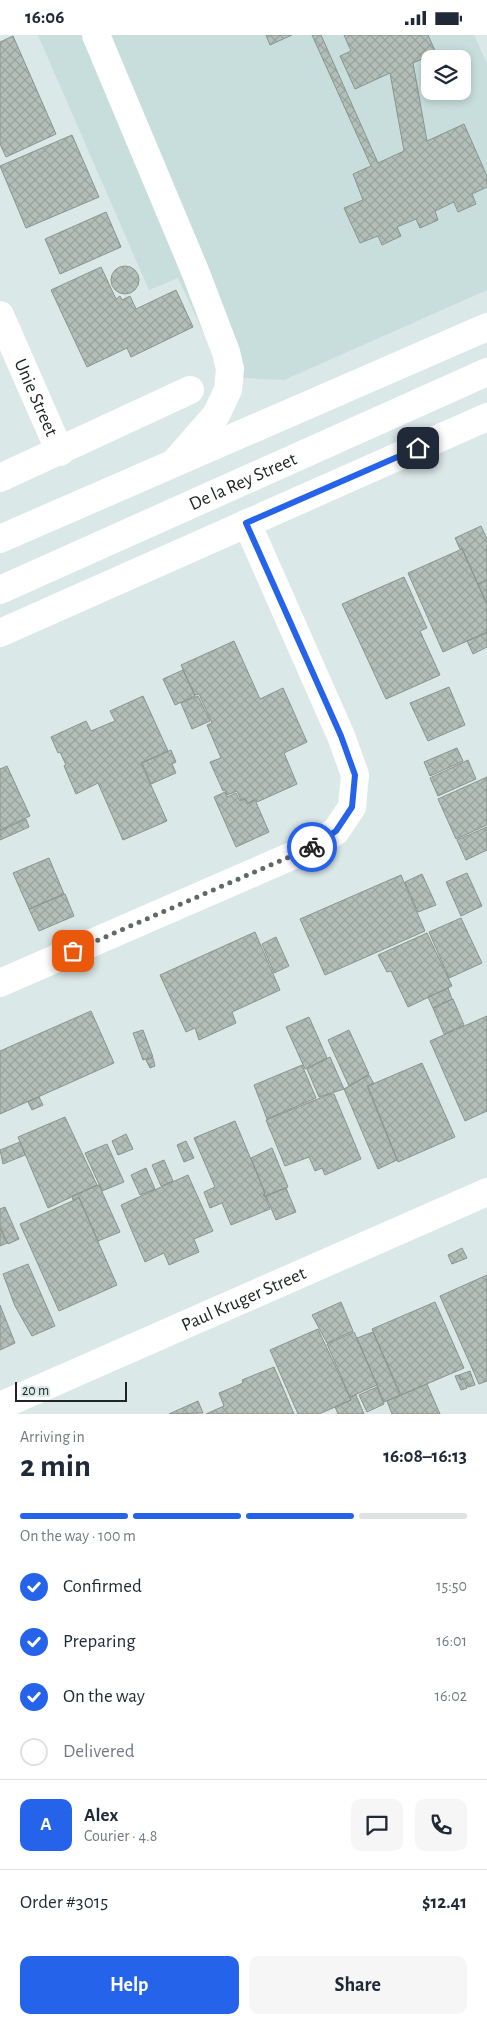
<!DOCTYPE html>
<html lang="en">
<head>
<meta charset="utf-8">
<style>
  :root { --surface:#fff; --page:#f6f6f7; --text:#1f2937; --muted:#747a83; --line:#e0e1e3; --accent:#2563eb }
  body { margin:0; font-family:"Alegreya Sans",sans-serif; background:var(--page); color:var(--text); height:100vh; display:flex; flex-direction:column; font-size:19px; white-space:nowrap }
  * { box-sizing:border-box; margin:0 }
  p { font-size:16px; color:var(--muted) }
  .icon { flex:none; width:28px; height:28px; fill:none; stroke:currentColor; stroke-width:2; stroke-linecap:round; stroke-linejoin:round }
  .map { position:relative; height:1379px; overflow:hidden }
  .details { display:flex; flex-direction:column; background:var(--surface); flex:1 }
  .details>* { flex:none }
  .tools { position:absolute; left:421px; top:15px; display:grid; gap:10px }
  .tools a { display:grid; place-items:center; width:50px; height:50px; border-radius:10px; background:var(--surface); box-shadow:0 2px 8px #0003; font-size:25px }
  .scale { position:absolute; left:15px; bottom:12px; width:112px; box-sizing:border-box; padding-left:5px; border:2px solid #1f2424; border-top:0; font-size:14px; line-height:18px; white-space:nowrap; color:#1f2424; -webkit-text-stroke:4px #dae8e7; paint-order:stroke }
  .pin { position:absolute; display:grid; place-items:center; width:42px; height:42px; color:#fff; margin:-21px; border-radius:10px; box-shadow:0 2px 8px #0006 }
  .courier { position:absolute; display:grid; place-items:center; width:50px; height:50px; margin:-25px; border:4px solid #2563eb; border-radius:50%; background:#fff; color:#222; box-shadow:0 1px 6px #0007 }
  .overview em { font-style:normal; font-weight:700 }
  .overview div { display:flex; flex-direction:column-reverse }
  .overview { display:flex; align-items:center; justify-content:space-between; height:85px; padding:0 20px }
  h1 { font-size:32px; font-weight:700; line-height:38px }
  .bar { display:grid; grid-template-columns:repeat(4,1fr); gap:8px 5px; align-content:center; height:60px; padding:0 20px }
  .bar i { height:6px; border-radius:4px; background:var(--line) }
  .bar .on { background:var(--accent) }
  .bar p { grid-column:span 4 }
  .line { display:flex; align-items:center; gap:12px; padding:0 20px; border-top:1px solid var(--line) }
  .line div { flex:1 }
  .round { display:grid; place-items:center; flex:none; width:52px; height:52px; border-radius:10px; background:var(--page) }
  ol { padding:0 20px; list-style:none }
  li { display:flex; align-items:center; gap:15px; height:55px }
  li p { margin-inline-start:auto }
  li .icon { padding:5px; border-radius:50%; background:var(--accent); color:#fff; stroke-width:4 }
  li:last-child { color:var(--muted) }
  li i { width:28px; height:28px; border:2px solid var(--line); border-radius:50% }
  .button { display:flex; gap:10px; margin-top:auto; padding:10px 20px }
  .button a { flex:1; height:58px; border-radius:10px; background:var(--accent); color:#fff; font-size:20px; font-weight:700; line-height:58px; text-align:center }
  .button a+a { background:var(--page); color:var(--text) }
  .status { display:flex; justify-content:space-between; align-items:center; height:35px; padding:0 25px; background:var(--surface); direction:ltr }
  .status svg { height:14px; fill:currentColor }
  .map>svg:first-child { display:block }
</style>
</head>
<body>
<div class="status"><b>16:06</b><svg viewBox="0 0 49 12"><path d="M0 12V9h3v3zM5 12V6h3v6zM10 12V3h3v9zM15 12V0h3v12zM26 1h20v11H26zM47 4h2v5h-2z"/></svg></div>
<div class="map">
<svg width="487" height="1379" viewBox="0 0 487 1379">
  <defs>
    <pattern id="building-cross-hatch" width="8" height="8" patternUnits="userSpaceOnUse" patternTransform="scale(1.25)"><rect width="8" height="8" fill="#b2beb8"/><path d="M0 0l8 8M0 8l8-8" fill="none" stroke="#99a39e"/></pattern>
  </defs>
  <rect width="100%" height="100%" fill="#dae8e7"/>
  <path fill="#c7dedc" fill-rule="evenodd" d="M38,0H474L487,29V255L284,345L224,342L178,243L149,255ZM430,24H462V56H430Z"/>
  <path fill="url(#building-cross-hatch)" stroke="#8a9590" d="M266,0H292L270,10Z
    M312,0H321L378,128L404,116L390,38L355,54L340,21L351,16L344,0H428L436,18L413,28L427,106L464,89L487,141V152L472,159L476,169L458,177L454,167L435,176L438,185L420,193L416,184L397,192L401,201L382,210L378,201L360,208L344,173L363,165L353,139L371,131Z
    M13,1L56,99L6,122L0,109V7Z
    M72,100L99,162L26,193L0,131Z
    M106,177L121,212L60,239L45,204Z
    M111 245a14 14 0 1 1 28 0a14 14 0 1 1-28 0Z
    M101,232L116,264L120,261L122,265L130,261L136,274L176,255L193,292L131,322L127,313L87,332L51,255Z
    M481,491L487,504V545L478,549L462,513L460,514L455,503Z
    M462,514L487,570V597L443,617L408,538Z
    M404,542L427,593L420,596L440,640L386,664L342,569Z
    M487,545V568L478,549Z
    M487,598V612L473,619L467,606Z
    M234,606L260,664L283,653L307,707L284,718L297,749L257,767L256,764L248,768L245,763L241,765L237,756L227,760L225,755L223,756L210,727L221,723L207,690L212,688L199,659L195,660L181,630Z
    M183,635L195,661L175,670L163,644Z
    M449,652L465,690L428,706L410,668Z
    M143,661L168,716L141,728L167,786L123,805L98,748L76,759L64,731L66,730L60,717L58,718L51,702L86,686L91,696L115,686L110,676Z
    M198,661L210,686L192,694L181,668Z
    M457,713L463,726L430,741L424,727Z
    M171,715L176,727L172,729L176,738L151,749L142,728Z
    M468,725L476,744L438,761L430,743Z
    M7,731L30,781L0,795V734Z
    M487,742V790L456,804L438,764Z
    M225,757L227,762L236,758L240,766L245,764L247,769L255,765L269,797L236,812L214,762Z
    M26,784L29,792L0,805V796Z
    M487,792V815L466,825L457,805Z
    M49,823L64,859L29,874L13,838Z
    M467,838L482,871L461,881L446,847Z
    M422,839L436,870L418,877L405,847Z
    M401,840L425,896L325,940L300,884Z
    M65,859L74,881L39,896L29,874Z
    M461,883L482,928L449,943L429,897Z
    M255,897L280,955L232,977L236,988L199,1005L195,993L186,997L160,940Z
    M427,898L452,951L408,972L391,936L387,937L378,920Z
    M276,902L289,931L274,938L262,909Z
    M448,953L452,964L433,973L428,962Z
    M453,964L464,990L444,999L433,973Z
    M91,976L114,1028L0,1079V1016Z
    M487,981V1076L465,1086L430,1006Z
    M309,982L327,1023L305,1034L286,992Z
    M143,995L153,1022L143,1025L133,998Z
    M349,995L369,1039L349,1051L328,1005Z
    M330,1022L344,1054L319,1062L307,1034Z
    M153,1023L155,1031L150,1033L146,1025Z
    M422,1028L455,1102L398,1127L368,1051Z
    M302,1030L316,1063L267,1084L254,1050Z
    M369,1040L374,1049L367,1051L397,1125L378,1134L344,1054Z
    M330,1059H334L361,1124L325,1140L322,1133L315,1136L309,1122L285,1131L266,1085Z
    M39,1062L43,1070L32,1075L28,1067Z
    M65,1082L97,1150L48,1173L18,1102Z
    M235,1086L265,1158L263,1159L264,1162L265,1161L270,1174L231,1190L222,1168L210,1173L204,1157L215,1152L194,1103Z
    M126,1099L133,1114L118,1120L112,1106Z
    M186,1106L194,1123L184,1127L177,1110Z
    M20,1107L25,1120L3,1129L0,1115Z
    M107,1109L124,1147L102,1156L85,1118Z
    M272,1113L288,1152L264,1161L265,1158L251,1123Z
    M164,1125L173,1146L161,1151L152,1130Z
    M146,1133L155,1154L140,1160L131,1140Z
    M188,1140L213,1196L194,1204L199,1217L169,1230L164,1218L145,1227L121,1170Z
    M99,1150L120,1197L98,1206L79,1162L73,1165L72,1161Z
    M286,1153L296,1177L276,1185L266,1161Z
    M79,1163L117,1250L59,1276L20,1189Z
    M5,1172L19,1204L8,1209L0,1191V1174Z
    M0,1193L7,1208L0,1211Z
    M462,1213L467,1223L452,1229L448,1220Z
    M28,1229L55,1291L32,1301L15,1271L3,1239Z
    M487,1240V1346L479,1349L440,1261Z
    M341,1267L353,1296L327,1308L312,1280Z
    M435,1267L464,1333L401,1360L372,1294Z
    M0,1270L15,1308L0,1315Z
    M318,1294L351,1365L319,1379H298L270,1315Z
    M354,1297L377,1350L350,1362L327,1309Z
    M373,1297L400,1360L384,1367L357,1303Z
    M274,1332L294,1379H206L224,1371L219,1358L243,1348L242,1345Z
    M470,1336L475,1350L468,1352L465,1343L461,1345L459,1340Z
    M459,1340L460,1345L464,1344L467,1353L461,1355L455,1341Z
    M427,1349L440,1379H392L387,1366Z
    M377,1352L384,1369L367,1377L359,1360Z
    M356,1360L364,1379H338L335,1372L351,1365L350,1363Z
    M198,1366L203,1378L169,1379Z"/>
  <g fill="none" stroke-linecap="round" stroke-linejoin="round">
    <g stroke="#fff" stroke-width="28">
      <path d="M96,0L195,236L226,317L230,334L228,355L216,380L175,427"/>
      <path id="s1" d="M0,280L60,417"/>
      <path d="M0,443L190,355"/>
      <path d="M0,598L487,382"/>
      <path d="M0,948L310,813L336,796L352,772L355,740L341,701L247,488"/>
      <path id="s2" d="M0,1371L487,1157"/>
    </g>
    <g stroke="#fff" stroke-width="28">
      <path d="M0,504L487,292"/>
      <path id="s3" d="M0,555L487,337"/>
    </g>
  </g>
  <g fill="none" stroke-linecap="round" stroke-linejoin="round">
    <path stroke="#606968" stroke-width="5" stroke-dasharray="0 9" d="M73,916L312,812"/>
    <path stroke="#2563eb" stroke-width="6" d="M312,812L336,796L352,772L355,740L341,701L246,488L418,413"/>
  </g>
  <g text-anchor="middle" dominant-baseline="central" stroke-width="4" stroke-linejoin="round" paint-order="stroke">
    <g font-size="19" fill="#1f2424" stroke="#dae8e7">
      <text stroke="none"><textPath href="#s1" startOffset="90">Unie Street</textPath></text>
      <text stroke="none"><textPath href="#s3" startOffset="266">De la Rey Street</textPath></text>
      <text stroke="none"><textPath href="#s2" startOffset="266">Paul Kruger Street</textPath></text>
    </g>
  </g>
</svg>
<div class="tools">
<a><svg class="icon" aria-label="layers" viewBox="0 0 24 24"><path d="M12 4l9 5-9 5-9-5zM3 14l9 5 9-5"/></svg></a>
</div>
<div class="scale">20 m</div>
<div class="pin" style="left:73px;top:916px;background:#ea580c"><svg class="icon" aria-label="bag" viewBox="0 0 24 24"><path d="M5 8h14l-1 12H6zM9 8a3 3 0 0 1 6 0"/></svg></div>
<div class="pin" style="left:418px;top:413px;background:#1f2937"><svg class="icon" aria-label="home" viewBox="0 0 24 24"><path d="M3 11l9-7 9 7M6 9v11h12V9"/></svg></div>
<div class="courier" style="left:312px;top:812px"><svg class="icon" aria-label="bike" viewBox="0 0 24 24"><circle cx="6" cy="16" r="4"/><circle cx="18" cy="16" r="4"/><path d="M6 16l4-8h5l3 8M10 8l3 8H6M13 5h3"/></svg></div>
</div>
<section class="details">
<div class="overview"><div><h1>2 min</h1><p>Arriving in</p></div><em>16:08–16:13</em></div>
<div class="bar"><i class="on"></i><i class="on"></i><i class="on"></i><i></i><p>On the way · 100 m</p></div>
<ol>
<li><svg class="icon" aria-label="check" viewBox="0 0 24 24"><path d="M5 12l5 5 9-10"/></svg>Confirmed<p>15:50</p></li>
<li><svg class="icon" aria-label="check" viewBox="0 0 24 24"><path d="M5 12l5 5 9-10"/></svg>Preparing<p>16:01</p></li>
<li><svg class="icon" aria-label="check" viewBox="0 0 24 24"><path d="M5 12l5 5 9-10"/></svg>On the way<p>16:02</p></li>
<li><i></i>Delivered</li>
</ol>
<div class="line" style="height:90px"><b class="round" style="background:var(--accent);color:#fff">A</b><div><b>Alex</b><p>Courier · 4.8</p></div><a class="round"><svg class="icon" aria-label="chat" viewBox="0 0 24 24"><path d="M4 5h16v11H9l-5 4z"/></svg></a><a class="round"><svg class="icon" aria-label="phone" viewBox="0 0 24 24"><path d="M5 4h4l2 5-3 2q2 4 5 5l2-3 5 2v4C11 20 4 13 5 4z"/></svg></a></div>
<div class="line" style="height:65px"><div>Order #3015</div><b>$12.41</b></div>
<div class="button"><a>Help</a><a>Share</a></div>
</section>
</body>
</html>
